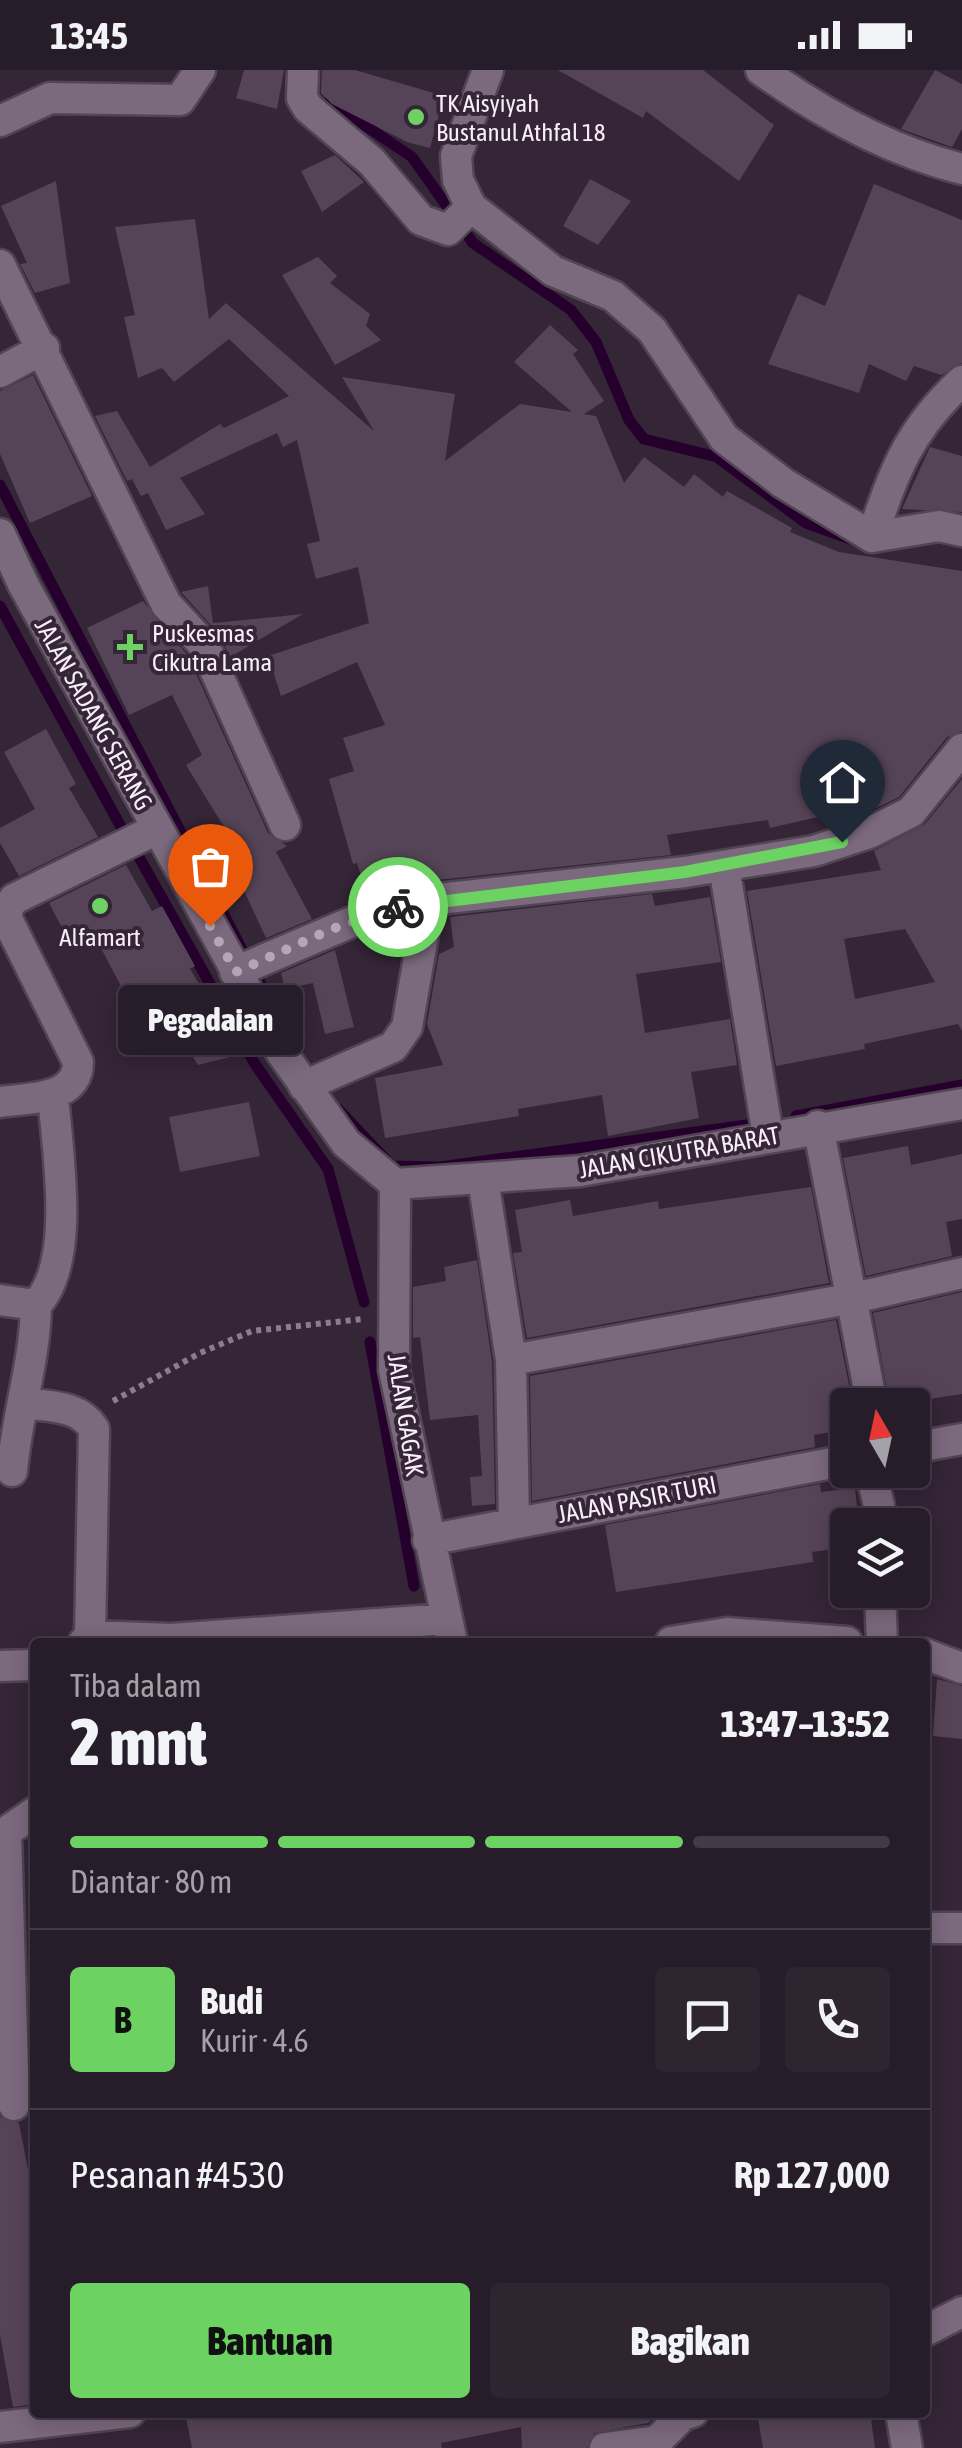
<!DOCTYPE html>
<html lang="id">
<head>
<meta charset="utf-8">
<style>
  :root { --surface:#271c29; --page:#2f2531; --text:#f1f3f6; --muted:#a4a1a8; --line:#433a46; --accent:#6cd362 }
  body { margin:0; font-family:"Asap Condensed",sans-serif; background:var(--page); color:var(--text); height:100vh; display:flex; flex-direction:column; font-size:38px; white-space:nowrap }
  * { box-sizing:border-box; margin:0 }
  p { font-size:32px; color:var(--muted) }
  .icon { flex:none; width:55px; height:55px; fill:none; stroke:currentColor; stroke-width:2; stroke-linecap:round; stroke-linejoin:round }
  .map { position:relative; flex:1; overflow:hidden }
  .side { position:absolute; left:30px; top:1568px; width:900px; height:780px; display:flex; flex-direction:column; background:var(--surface); border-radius:10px; box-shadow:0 5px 25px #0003,0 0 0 2px var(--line) }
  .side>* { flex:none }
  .needle { width:65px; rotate:351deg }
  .tools { position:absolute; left:830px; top:1318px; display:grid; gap:20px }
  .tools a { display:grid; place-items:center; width:100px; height:100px; border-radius:10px; background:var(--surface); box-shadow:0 5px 25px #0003,0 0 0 2px var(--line); font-size:50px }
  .pin { position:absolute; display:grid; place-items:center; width:85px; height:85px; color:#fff; margin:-102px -42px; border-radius:50% 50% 50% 0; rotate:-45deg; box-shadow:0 0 10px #0007 }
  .pin .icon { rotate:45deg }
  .courier { position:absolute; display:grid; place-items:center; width:100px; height:100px; margin:-50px; border:8px solid #6cd362; border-radius:50%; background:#fff; color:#222; box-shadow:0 2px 12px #0007 }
  .bubble { position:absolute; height:70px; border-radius:10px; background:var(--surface); box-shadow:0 5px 25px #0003,0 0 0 2px var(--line); font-size:32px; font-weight:800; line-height:70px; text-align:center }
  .head em { font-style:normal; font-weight:800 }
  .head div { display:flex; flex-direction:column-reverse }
  .head { display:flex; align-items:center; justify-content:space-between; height:170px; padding:0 40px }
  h1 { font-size:65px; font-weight:800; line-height:75px }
  .bar { display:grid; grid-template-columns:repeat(4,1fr); gap:15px 10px; align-content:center; height:120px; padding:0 40px }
  .bar i { height:12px; border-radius:8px; background:var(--line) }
  .bar .current { background:var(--accent) }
  .bar p { grid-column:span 4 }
  .line { display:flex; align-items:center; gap:25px; padding:0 40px; border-top:2px solid var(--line) }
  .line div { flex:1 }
  .round { display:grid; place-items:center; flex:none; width:105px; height:105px; border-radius:10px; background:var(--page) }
  .action { display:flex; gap:20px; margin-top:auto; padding:20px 40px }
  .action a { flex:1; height:115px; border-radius:10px; background:var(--accent); color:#111; font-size:40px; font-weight:800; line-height:115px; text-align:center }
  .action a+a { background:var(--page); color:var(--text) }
  .status { display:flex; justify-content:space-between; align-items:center; height:70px; padding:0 50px; background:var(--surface); direction:ltr }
  .status svg { height:28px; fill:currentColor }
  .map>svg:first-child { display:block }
</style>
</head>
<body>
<div class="status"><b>13:45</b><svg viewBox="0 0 49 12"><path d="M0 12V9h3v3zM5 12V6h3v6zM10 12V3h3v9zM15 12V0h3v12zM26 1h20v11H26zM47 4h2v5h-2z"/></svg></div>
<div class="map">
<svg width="962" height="2378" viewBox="0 0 962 2378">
  <rect width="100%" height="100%" fill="#342537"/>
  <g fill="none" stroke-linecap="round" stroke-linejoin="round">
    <path stroke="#26002d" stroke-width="11" d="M337,0L330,32L412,87L473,173L571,240L596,272L629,350L644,369L717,387L806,453L862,473
      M0,415L248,891
      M0,536L121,757
      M135,780L255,994L328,1099L364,1232
      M256,905L280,949
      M337,1038L392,1096L440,1097L754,1054
      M796,1046L962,1015
      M370,1272L414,1516"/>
  </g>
  <path fill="#554457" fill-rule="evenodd" d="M244,0H284L277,39L236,28Z
    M322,0H355L444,26L430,78L407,72L332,34L321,23Z
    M558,0H703L774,55L739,111L646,41L643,48Z
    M935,0L962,14V59L952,77L901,59Z
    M335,85L364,112L322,142L301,101Z
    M590,109L631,131L598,175L563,156Z
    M56,111L70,213L35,223L20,194L27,193L1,136Z
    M874,114L962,150V293L941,305L914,296L906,311L869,294L859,323L768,294L798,224L825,236Z
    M195,149L209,249L226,233L374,361L342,307L455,324L445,391L520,334L572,342L514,292L550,255L578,280L573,284L604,331L584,344L596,346L624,413L644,387L684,417L694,404L723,427L727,421L792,458L790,462L839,482L962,501V661L947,667L899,727L860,746L846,747L844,741L770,758L768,750L667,765L671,785L427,811L367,825L357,793L353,794L329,709L354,701L343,668L385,655L357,592L281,626L268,586L369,553L358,497L316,509L307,474L320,471L297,370L283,377L277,363L180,408L205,444L166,460L148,423L141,426L132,409L127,411L95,346L117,341L150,397L220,354L224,358L289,326L229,269L174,312L162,298L138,308L124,247L135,245L115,157Z
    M318,187L337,206L330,213L370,244L366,256L381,270L335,295L282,205Z
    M33,305L92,426L30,453L0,384V321Z
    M930,377L962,386V442L902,439Z
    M208,516L213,553L303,544L230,587L218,563L181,522Z
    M143,531L188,586L268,763L287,776L276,782L312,849L266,868L216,761L224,757L186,695L202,685L172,625L129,645L87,558Z
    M46,659L76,714L69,718L98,767L19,806L0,773V758L35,739L4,682Z
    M962,709V961L958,954L864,974L865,979L776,996L747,821L881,800L874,781L925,754ZM905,859L935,912L855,929L844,869Z
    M126,795L152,841L162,836L195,896L190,899L242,984L198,995L151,919L129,931L95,867L73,879L49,833Z
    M652,824L655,836L710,827L721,892L636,904L645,963L730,949L737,995L691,1002L699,1048L608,1066L602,1025L518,1039L519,1046L385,1068L375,1008L443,995L427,954L439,884L454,877L450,847Z
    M335,880L354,957L325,964L313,913L285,919L281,903Z
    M249,1032L260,1086L180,1102L169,1047Z
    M908,1076L911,1095L962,1084V1149L946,1152L952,1186L866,1206L843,1088Z
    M811,1117L829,1213L527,1268L513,1183L522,1182L515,1140L570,1130L573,1146L658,1131L659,1139Z
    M477,1190L492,1292L495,1434L472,1436L470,1407L482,1406L478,1345L430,1350L420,1267L413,1268V1217L446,1211L444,1197Z
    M962,1222V1324L890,1335L873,1243Z
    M836,1250L853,1335H848V1359L814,1365L815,1377L532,1431L530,1306Z
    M820,1414L821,1422L855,1418L859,1455H848V1477L812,1482L813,1492L616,1522L605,1455Z
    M937,1609L962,1616V1669L933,1666Z
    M0,2047L19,2053L31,2115L35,2114V2334L13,2337L0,2265Z
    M185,2342H659L648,2353L594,2363L587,2378H522L521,2357L441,2373L442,2378H192Z
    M757,2342L871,2349L875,2378H763Z"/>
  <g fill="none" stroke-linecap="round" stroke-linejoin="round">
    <defs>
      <path id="street" d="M303,0L302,28L308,38L372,92L421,150L448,160L471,137
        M488,0L456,86L458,110L471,137L553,201L613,226L652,260L724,368L783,413L872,467
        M761,0C821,43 890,81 962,99
        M0,51L50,28L180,30L200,0
        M0,195L166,534L204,575L285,755
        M0,302L44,278
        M872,467C895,399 909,360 962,311
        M872,467L939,456L962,461
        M724,796L768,1066
        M235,902L373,843L429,830L685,802L814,781L869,763L911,742L962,679
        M304,1016L393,977L407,957L429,830
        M0,1032C29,1028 78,1030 78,992L7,849V839L14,829L157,759
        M818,1056L872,1335
        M483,1109L511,1290L854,1228L962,1203
        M395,1114L394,1300L452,1572
        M0,1230L36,1235
        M511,1290L514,1452
        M24,1333C51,1337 79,1335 94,1359L90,1566
        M912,1378L962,1369
        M870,1400L879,1435L878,1455
        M12,1401C17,1344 35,1292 36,1235C77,1192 57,1081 53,1024
        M428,1470L848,1390
        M880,1520L882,1572
        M84,1572L90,1566L172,1569L446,1549
        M671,1572L727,1563L847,1572
        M925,1584L962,1598
        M0,1596L35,1595
        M925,1858H962
        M14,2035L6,1762L35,1742
        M925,2261L962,2242
        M901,2342L907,2378
        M0,2357L130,2342
        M605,2378L657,2371L683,2345L693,2342"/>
      <path id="secondary" d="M0,464L23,514L281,982L346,1073L395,1114L580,1101L962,1034"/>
    </defs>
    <use href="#street" stroke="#514453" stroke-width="35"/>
    <use href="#secondary" stroke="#514453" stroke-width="35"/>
    <path stroke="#8a7d8c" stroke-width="6" stroke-dasharray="5 5" stroke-linecap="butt" d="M113,1331L200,1283L252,1261L363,1249"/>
    <use href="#street" stroke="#7b697d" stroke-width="30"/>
    <use href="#secondary" stroke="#7b697d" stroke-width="30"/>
  </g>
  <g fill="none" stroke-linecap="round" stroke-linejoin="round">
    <path stroke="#b3a7b5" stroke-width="10" stroke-dasharray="0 18" d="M210,856L236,902L332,859L398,837"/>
    <path stroke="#6cd362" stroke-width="12" d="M398,837L685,802L842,772"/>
  </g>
  <g fill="#6cd362" stroke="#342537" stroke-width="4">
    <circle cx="416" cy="47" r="10"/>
    <path d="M125 562h10v10h10v10h-10v10h-10v-10h-10v-10h10z"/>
    <circle cx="100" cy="836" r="10"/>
  </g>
  <g text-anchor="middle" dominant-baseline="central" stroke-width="8" stroke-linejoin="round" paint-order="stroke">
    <g font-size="25" fill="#f8edf9" stroke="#342537" text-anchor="start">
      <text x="436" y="33">TK Aisyiyah<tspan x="436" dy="29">Bustanul Athfal 18</tspan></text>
      <text x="152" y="563">Puskesmas<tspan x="152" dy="29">Cikutra Lama</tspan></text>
      <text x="100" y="867" text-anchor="middle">Alfamart</text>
    </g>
    <g font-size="25" fill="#f8edf9" stroke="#342537">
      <text transform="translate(94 644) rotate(61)">JALAN SADANG SERANG</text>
      <text transform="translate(679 1082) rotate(-10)">JALAN CIKUTRA BARAT</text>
      <text transform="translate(406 1345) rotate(81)">JALAN GAGAK</text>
      <text transform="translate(637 1429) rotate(-11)">JALAN PASIR TURI</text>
    </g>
  </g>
</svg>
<div class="tools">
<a><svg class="needle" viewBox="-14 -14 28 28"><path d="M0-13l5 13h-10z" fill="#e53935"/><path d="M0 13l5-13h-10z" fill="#a4a1a8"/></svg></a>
<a><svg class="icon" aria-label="layers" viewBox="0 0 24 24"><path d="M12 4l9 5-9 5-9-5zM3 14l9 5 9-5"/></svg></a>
</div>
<div class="pin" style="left:210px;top:856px;background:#ea580c"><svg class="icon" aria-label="bag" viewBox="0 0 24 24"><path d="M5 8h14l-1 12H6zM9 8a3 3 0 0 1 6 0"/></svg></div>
<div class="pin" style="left:842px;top:772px;background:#1f2937"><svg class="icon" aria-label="home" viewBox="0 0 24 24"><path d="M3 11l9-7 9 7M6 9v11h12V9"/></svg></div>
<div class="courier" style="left:398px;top:837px"><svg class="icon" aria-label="bike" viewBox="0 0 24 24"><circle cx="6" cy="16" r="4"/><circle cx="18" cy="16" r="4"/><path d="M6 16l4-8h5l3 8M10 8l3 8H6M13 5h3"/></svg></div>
<div class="bubble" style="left:118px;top:915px;width:185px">Pegadaian</div>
<section class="side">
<div class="head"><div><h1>2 mnt</h1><p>Tiba dalam</p></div><em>13:47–13:52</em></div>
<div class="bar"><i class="current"></i><i class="current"></i><i class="current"></i><i></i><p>Diantar · 80 m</p></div>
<div class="line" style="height:180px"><b class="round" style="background:var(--accent);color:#111">B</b><div><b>Budi</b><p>Kurir · 4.6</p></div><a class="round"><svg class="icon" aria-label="chat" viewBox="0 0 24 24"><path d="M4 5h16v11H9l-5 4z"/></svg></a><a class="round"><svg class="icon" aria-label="phone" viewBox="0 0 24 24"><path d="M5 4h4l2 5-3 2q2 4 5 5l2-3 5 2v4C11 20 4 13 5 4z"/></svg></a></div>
<div class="line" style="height:130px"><div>Pesanan #4530</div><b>Rp 127,000</b></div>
<div class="action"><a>Bantuan</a><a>Bagikan</a></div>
</section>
</div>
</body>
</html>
